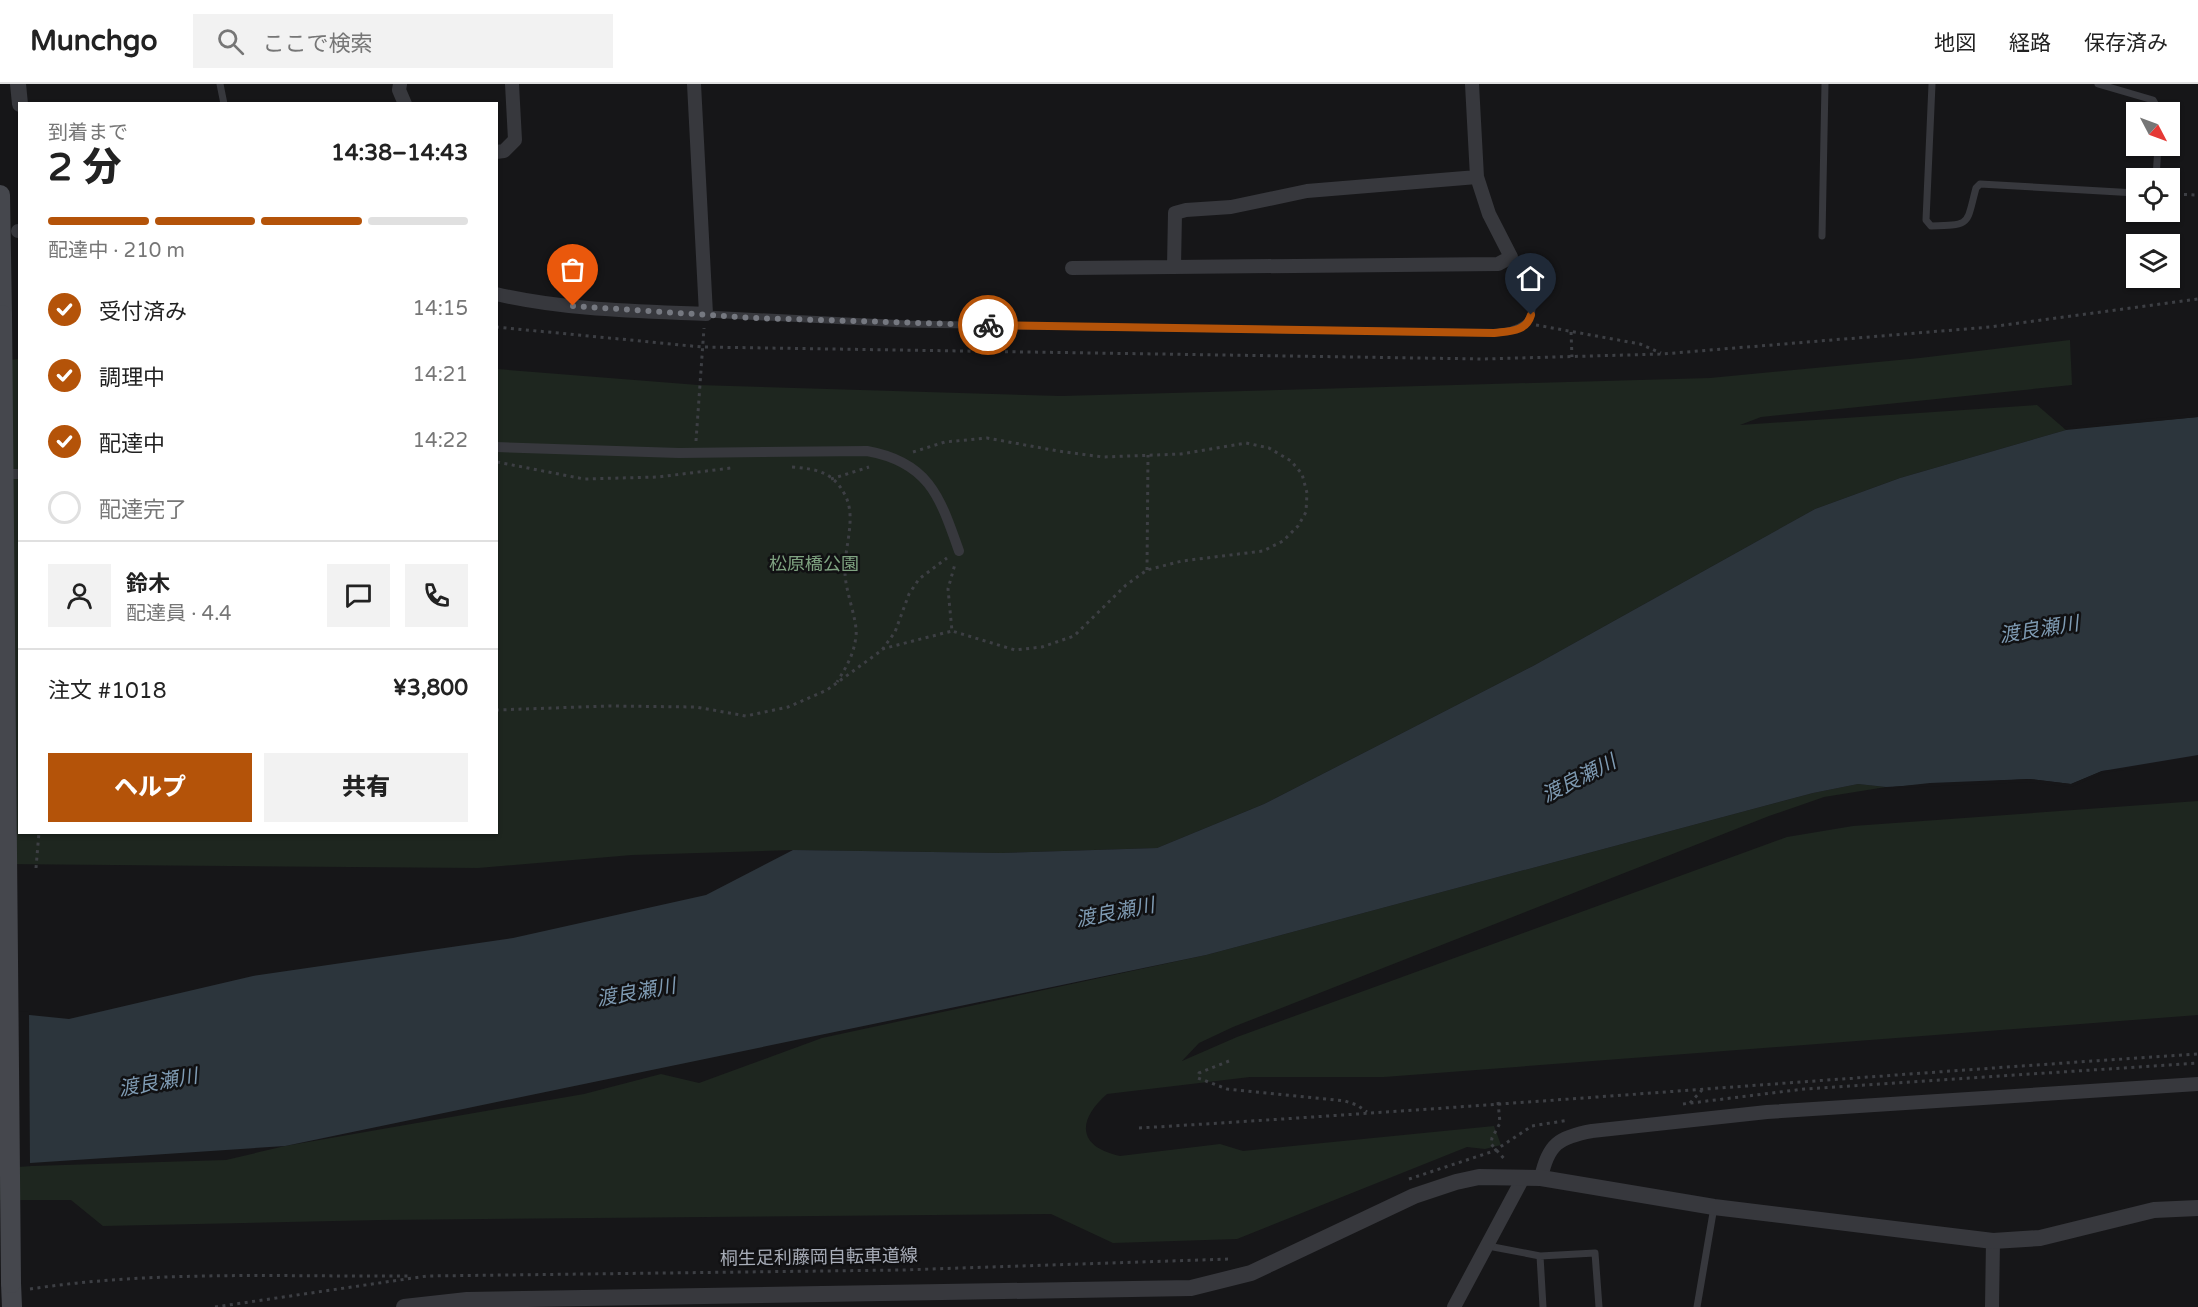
<!DOCTYPE html>
<html lang="ja">
<head>
<meta charset="utf-8">
<style>
  :root { --surface:#fff; --page:#f2f2f2; --text:#222; --muted:#767676; --line:#e0e0e0; --accent:#b45309 }
  body { margin:0; font-family:"Varela Round","Noto Sans JP",sans-serif; background:var(--page); color:var(--text); height:100vh; display:flex; flex-direction:column; font-size:22px; white-space:nowrap }
  * { box-sizing:border-box; margin:0 }
  p { font-size:20px; color:var(--muted) }
  .icon { flex:none; width:33px; height:33px; fill:none; stroke:currentColor; stroke-width:2; stroke-linecap:round; stroke-linejoin:round }
  .map { position:relative; flex:1; overflow:hidden }
  .drawer { position:absolute; left:18px; top:18px; width:480px; height:732px; display:flex; flex-direction:column; background:var(--surface); border-radius:0px; box-shadow:0 2px 4px #0004 }
  .drawer>* { flex:none }
  .needle { width:39px; rotate:131deg }
  .tools { position:absolute; left:2126px; top:18px; display:grid; gap:12px }
  .tools a { display:grid; place-items:center; width:54px; height:54px; border-radius:0px; background:var(--surface); box-shadow:0 2px 4px #0004; font-size:30px }
  .pin { position:absolute; display:grid; place-items:center; width:51px; height:51px; color:#fff; margin:-62px -26px; border-radius:50% 50% 50% 0; rotate:-45deg; box-shadow:0 0 6px #0007 }
  .pin .icon { rotate:45deg }
  .courier { position:absolute; display:grid; place-items:center; width:60px; height:60px; margin:-30px; border:4px solid #b45309; border-radius:50%; background:#fff; color:#222; box-shadow:0 2px 8px #0007 }
  .summary em { font-style:normal; font-weight:800 }
  .summary div { display:flex; flex-direction:column-reverse }
  .summary { display:flex; align-items:center; justify-content:space-between; height:102px; padding:0 30px }
  h1 { font-size:39px; font-weight:800; line-height:45px }
  .bar { display:grid; grid-template-columns:repeat(4,1fr); gap:9px 6px; align-content:center; height:72px; padding:0 30px }
  .bar i { height:8px; border-radius:4px; background:var(--line) }
  .bar .selected { background:var(--accent) }
  .bar p { grid-column:span 4 }
  .line { display:flex; align-items:center; gap:15px; padding:0 30px; border-top:2px solid var(--line) }
  .line div { flex:1 }
  .round { display:grid; place-items:center; flex:none; width:63px; height:63px; border-radius:0px; background:var(--page) }
  ol { padding:0 30px; list-style:none }
  li { display:flex; align-items:center; gap:18px; height:66px }
  li p { margin-inline-start:auto }
  li .icon { padding:6px; border-radius:50%; background:var(--accent); color:#fff; stroke-width:4 }
  li:last-child { color:var(--muted) }
  li i { width:33px; height:33px; border:3px solid var(--line); border-radius:50% }
  .cta { display:flex; gap:12px; margin-top:auto; padding:12px 30px }
  .cta a { flex:1; height:69px; border-radius:0px; background:var(--accent); color:#fff; font-size:24px; font-weight:800; line-height:69px; text-align:center }
  .cta a+a { background:var(--page); color:var(--text) }
  header { display:flex; align-items:center; gap:36px; box-sizing:border-box; height:84px; padding:0 30px; background:var(--surface); border-bottom:2px solid var(--line) }
  header strong { font-size:28px }
  nav { display:flex; gap:33px; margin-inline-start:auto; font-size:21px }
  .search { width:420px; height:54px; background:var(--page); display:flex; align-items:center; gap:15px; box-sizing:border-box; padding:0 21px; border-radius:0px; color:var(--muted); font-size:22px }
  .map>svg:first-child { display:block }
</style>
</head>
<body>
<header>
<strong>Munchgo</strong>
<div class="search"><svg class="icon" aria-label="search" viewBox="0 0 24 24"><circle cx="10" cy="10" r="6"/><path d="M15 15l6 6"/></svg>ここで検索</div>
<nav><a>地図</a><a>経路</a><a>保存済み</a></nav>
</header>
<div class="map">
<svg width="2198" height="1223" viewBox="0 0 2198 1223">
  <rect width="100%" height="100%" fill="#161618"/>
  <path fill="#1e261f" d="M2070,256L2072,301L1761,333L1740,341L2037,321L2066,346L1900,394L1815,425L1533,582L1264,720L1157,764L1001,769L793,766L632,771L478,784L0,780V277L19,275L20,748H496L497,285L698,301L1061,312L1710,294L1920,274Z
    M1858,700L1886,703L1824,713L1769,732L1233,943L1199,959L1182,977L1237,953L1787,753L1853,742L2198,717V931L1384,993H1250L1107,1010C1077,1036 1077,1063 1120,1072L1220,1060L1243,1067L1494,1042L1501,1061L1485,1065L1467,1063L1237,1155L1113,1159L1051,1130L381,1136L103,1142L71,1116H0V1083L226,1076L285,1062L584,1010L661,990L699,999L822,954L1206,871L1813,709Z"/>
  <path fill="#2c353c" d="M2198,333V671L2102,687L2071,700L2029,695L1886,703L1858,700L1813,709L1206,871L285,1062L0,1081V928L69,935L253,892L513,854L706,811L793,766L1001,769L1157,764L1264,720L1533,582L1815,425L1900,394L2066,346Z"/>
  <path fill="#161618" d="M2198,330V333L2066,345L2063,343Z
    M2137,684L2103,689L2071,703L2029,698L1875,705L1930,699L2029,695L2071,700L2102,687Z
    M0,925L29,928L30,1082L0,1084Z"/>
  <g fill="none" stroke-linecap="round" stroke-linejoin="round">
    <path stroke="#3d3f44" stroke-width="3" stroke-dasharray="3 4.5" stroke-linecap="butt" d="M2169,110L2198,111
      M1536,241L1640,260L1661,269
      M496,243L702,263L1483,275L1662,270L1990,243L2198,215
      M1571,248L1572,273
      M696,357L704,244
      M913,368L945,358L987,354L1058,367L1103,373L1181,370L1246,359L1269,364L1291,377L1302,390L1307,409L1306,428L1298,442L1283,457L1263,467L1182,477L1147,486L1126,501L1074,552L1042,563L1015,566L952,547
      M497,378L584,395L658,393L731,384
      M792,383C815,385 833,387 845,411C857,434 844,463 845,488C845,507 858,537 856,552C854,570 847,582 837,598
      M831,395L869,383
      M1147,486L1148,371
      M882,565L952,547L948,505L955,480
      M496,626L609,622L696,623L746,632L788,623L827,606L882,566L895,548L909,510L919,495L947,474
      M36,784L39,748
      M1229,977L1199,989L1198,994L1227,1005L1345,1017L1357,1021L1367,1028
      M1498,1018L1500,1039L1492,1054L1491,1060L1506,1077
      M1690,1019L1702,1006
      M1683,1020L1804,1005L2198,979
      M1139,1044C1492,1023 1845,993 2198,970
      M1409,1095L1494,1067L1532,1042L1569,1036
      M30,1205C156,1186 285,1193 412,1192
      M215,1223L427,1192L902,1186L1231,1175"/>
    <path stroke="#37383d" stroke-width="7" d="M220,0L224,20
      M1932,0L1926,136L1931,142C1972,141 1966,141 1976,104L1980,100L2136,109
      M2098,0L2153,16L2160,28
      M2156,94L2158,62
      M1822,152L1825,0
      M706,230L907,240L1494,249C1552,244 1532,210 1511,173
      M1488,1162L1540,1172L1595,1169L1599,1223
      M1540,1172L1543,1223
      M1697,1223L1714,1123"/>
    <path stroke="#37383d" stroke-width="10" d="M496,363L679,369L867,367C929,378 940,413 959,467
      M0,390H20"/>
    <path stroke="#37383d" stroke-width="14" d="M400,0L399,6L405,20
      M496,68L504,67L515,56L512,0
      M18,147H20
      M1174,183L1175,129L1186,126L1231,123L1307,107L1477,93
      M1072,184L1498,180L1511,173L1489,130L1477,93L1472,0
      M496,210C565,226 636,227 706,230L694,0
      M1541,1094C1548,1060 1559,1053 1592,1047L1767,1028L2198,1000
      M1454,1223L1523,1094
      M1992,1223L1993,1157"/>
    <path stroke="#37383d" stroke-width="16" d="M18,0L20,20
      M404,1223L467,1216L1191,1204L1251,1189L1414,1112L1456,1098L1479,1093L1541,1094L1714,1123L1993,1157L2040,1154L2154,1126L2198,1124"/>
    <path stroke="#45474d" stroke-width="20" d="M0,111L2,231
      M11,1199L12,1223"/>
    <path stroke="#45474d" stroke-width="20" d="M2,231L11,1199"/>
  </g>
  <g fill="none" stroke-linecap="round" stroke-linejoin="round">
    <path stroke="#757880" stroke-width="6" stroke-dasharray="0 10.8" d="M573,222L754,234L988,241"/>
    <path stroke="#b45309" stroke-width="8" d="M988,241L1494,249C1509,247 1526,248 1531,231"/>
  </g>
  <g text-anchor="middle" dominant-baseline="central" stroke-width="5" stroke-linejoin="round" paint-order="stroke">
    <g font-size="18" fill="#7fa381" stroke="#111113">
      <text x="814" y="480">松原橋公園</text>
    </g>
    <g font-size="18" fill="#a8adb8" stroke="#111113">
      <text transform="translate(819 1173) rotate(-1)">桐生足利藤岡自転車道線</text>
    </g>
    <g font-size="20" font-style="italic" fill="#7f9bb3" stroke="#111113">
      <text transform="translate(2039 546) rotate(-9)">渡良瀬川</text>
      <text transform="translate(1579 695) rotate(-27)">渡良瀬川</text>
      <text transform="translate(1115 829) rotate(-11)">渡良瀬川</text>
      <text transform="translate(636 909) rotate(-10)">渡良瀬川</text>
      <text transform="translate(158 999) rotate(-10)">渡良瀬川</text>
    </g>
  </g>
</svg>
<div class="tools">
<a><svg class="needle" viewBox="-14 -14 28 28"><path d="M0-13l5 13h-10z" fill="#e53935"/><path d="M0 13l5-13h-10z" fill="#767676"/></svg></a>
<a><svg class="icon" aria-label="locate" viewBox="0 0 24 24"><circle cx="12" cy="12" r="6"/><path d="M12 2v4M12 18v4M2 12h4M18 12h4"/></svg></a>
<a><svg class="icon" aria-label="layers" viewBox="0 0 24 24"><path d="M12 4l9 5-9 5-9-5zM3 14l9 5 9-5"/></svg></a>
</div>
<div class="pin" style="left:573px;top:222px;background:#ea580c"><svg class="icon" aria-label="bag" viewBox="0 0 24 24"><path d="M5 8h14l-1 12H6zM9 8a3 3 0 0 1 6 0"/></svg></div>
<div class="pin" style="left:1531px;top:231px;background:#1f2937"><svg class="icon" aria-label="home" viewBox="0 0 24 24"><path d="M3 11l9-7 9 7M6 9v11h12V9"/></svg></div>
<div class="courier" style="left:988px;top:241px"><svg class="icon" aria-label="bike" viewBox="0 0 24 24"><circle cx="6" cy="16" r="4"/><circle cx="18" cy="16" r="4"/><path d="M6 16l4-8h5l3 8M10 8l3 8H6M13 5h3"/></svg></div>
<section class="drawer">
<div class="summary"><div><h1>2 分</h1><p>到着まで</p></div><em>14:38–14:43</em></div>
<div class="bar"><i class="selected"></i><i class="selected"></i><i class="selected"></i><i></i><p>配達中 · 210 m</p></div>
<ol>
<li><svg class="icon" aria-label="check" viewBox="0 0 24 24"><path d="M5 12l5 5 9-10"/></svg>受付済み<p>14:15</p></li>
<li><svg class="icon" aria-label="check" viewBox="0 0 24 24"><path d="M5 12l5 5 9-10"/></svg>調理中<p>14:21</p></li>
<li><svg class="icon" aria-label="check" viewBox="0 0 24 24"><path d="M5 12l5 5 9-10"/></svg>配達中<p>14:22</p></li>
<li><i></i>配達完了</li>
</ol>
<div class="line" style="height:108px"><a class="round"><svg class="icon" aria-label="person" viewBox="0 0 24 24"><circle cx="12" cy="8" r="4"/><path d="M4 21q1-7 8-7t8 7"/></svg></a><div><b>鈴木</b><p>配達員 · 4.4</p></div><a class="round"><svg class="icon" aria-label="chat" viewBox="0 0 24 24"><path d="M4 5h16v11H9l-5 4z"/></svg></a><a class="round"><svg class="icon" aria-label="phone" viewBox="0 0 24 24"><path d="M5 4h4l2 5-3 2q2 4 5 5l2-3 5 2v4C11 20 4 13 5 4z"/></svg></a></div>
<div class="line" style="height:78px"><div>注文 #1018</div><b>¥3,800</b></div>
<div class="cta"><a>ヘルプ</a><a>共有</a></div>
</section>
</div>
</body>
</html>
